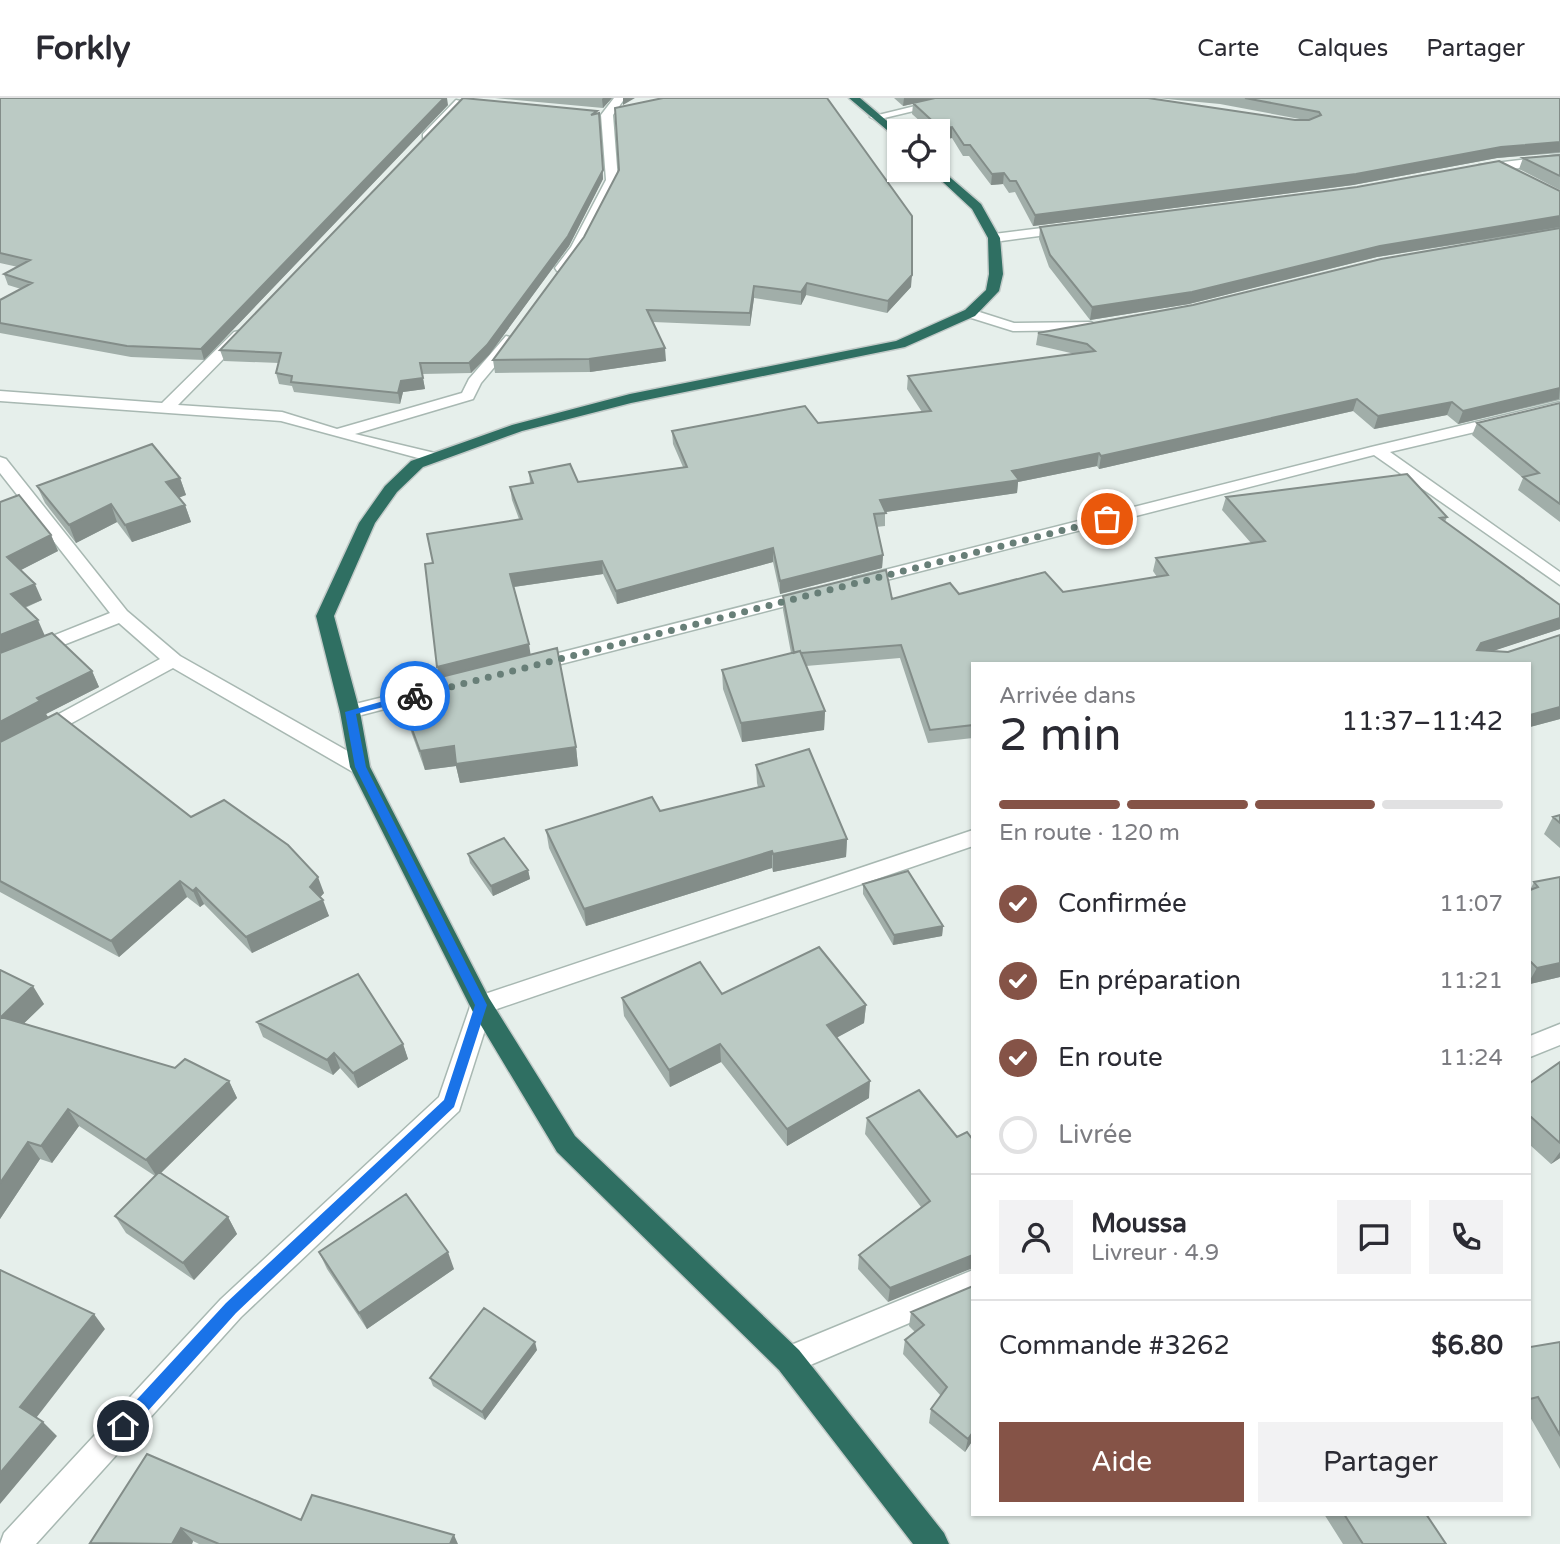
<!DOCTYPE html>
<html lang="fr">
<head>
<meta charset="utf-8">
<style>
  :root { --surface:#fff; --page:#f2f2f3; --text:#2b2b33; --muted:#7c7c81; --line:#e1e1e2; --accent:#855347 }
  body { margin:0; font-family:"Varela Round",sans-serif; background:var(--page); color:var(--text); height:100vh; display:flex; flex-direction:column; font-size:26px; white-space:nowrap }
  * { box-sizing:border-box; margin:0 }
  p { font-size:23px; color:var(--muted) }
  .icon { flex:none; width:38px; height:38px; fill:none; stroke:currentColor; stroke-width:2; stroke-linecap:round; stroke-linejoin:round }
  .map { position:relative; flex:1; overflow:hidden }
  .side { position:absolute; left:971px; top:564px; width:560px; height:854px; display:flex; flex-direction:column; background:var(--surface); border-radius:0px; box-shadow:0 2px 5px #0004 }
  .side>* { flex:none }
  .buttons { position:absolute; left:887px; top:21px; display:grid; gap:14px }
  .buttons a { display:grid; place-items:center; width:63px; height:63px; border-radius:0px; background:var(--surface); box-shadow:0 2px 5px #0004; font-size:35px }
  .pin { position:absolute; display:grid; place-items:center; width:60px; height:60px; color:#fff; margin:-30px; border:4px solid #fff; border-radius:50%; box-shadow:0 2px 7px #0007 }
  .courier { position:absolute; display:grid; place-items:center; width:70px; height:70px; margin:-35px; border:5px solid #1a73e8; border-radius:50%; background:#fff; color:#222; box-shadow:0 2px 9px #0007 }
  .overview em { font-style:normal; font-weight:600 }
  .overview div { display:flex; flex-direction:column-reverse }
  .overview { display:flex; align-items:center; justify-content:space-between; height:119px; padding:0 28px }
  h1 { font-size:46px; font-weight:600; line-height:52px }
  .bar { display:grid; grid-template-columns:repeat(4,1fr); gap:10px 7px; align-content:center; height:84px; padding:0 28px }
  .bar i { height:9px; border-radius:5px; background:var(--line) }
  .bar .active { background:var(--accent) }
  .bar p { grid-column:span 4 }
  .line { display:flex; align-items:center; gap:18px; padding:0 28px; border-top:2px solid var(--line) }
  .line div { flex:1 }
  .round { display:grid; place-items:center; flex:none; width:74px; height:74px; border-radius:0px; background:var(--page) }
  ol { padding:0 28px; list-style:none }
  li { display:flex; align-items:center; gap:21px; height:77px }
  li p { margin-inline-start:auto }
  li .icon { padding:7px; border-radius:50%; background:var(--accent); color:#fff; stroke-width:4 }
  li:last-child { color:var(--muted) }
  li i { width:38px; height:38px; border:4px solid var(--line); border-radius:50% }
  .button { display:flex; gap:14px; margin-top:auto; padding:14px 28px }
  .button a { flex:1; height:80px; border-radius:0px; background:var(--accent); color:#fff; font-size:28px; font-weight:600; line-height:80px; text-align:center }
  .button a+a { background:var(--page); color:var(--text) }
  header { display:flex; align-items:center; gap:42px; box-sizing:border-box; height:98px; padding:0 35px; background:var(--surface); border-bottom:2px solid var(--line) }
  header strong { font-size:33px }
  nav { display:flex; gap:38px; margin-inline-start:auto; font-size:24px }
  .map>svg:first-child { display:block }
</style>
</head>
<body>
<header>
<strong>Forkly</strong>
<nav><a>Carte</a><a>Calques</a><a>Partager</a></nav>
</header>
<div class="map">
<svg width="1560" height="1446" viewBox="0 0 1560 1446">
  <rect width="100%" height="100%" fill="#e6efeb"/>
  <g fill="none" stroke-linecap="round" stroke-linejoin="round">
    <defs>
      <path id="street" d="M614,0H625L613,17L618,82L583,149L567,173H557L555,170L571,149L606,82L601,17Z
        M948,0H968L876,22L870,19Z
        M456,2L465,4L431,40H423V36Z
        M1560,57V65L1479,75L1473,71L1479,67Z
        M1066,127L1072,131L1070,134L994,144L988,140L994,136Z
        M970,211L1014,225L1091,224L1098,228L1091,232L1013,233L965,218V212Z
        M239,233L246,237L244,240L178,307L282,314L337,331L462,295L469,281L506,238L518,241L481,285L473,301L355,336L439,356L441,359L433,364L281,323L0,303V293L162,305L234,234Z
        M1560,304V314L1390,354L1560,474V487L1374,357L859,489L850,484L853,480L1371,349Z
        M0,359L6,361L127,513L180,558L367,664L370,669L367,674H353L173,570L0,664V648L160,561L119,525L0,572V559L110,515L0,375Z
        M811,491L817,492L820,496L817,500L534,573L525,567L527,563Z
        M428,588L438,594L435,598L350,620L340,614L343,609Z
        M973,732V748L491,913L459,1013L241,1219L36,1446H0L4,1435L221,1201L439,999L473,900Z
        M1560,926V947L1530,959V938Z
        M973,1172V1198L789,1276L779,1272L775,1262L779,1252Z"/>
      <path id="highway" d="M849,0H860L900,34V43Z
        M938,69L981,106L1000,140L1003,176L999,193L975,218L905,249L631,305L522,333L423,369L397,394L375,425L334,518L360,614L370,669L489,900L575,1038L799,1252L944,1435L949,1446H913L779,1272L557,1054L473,914L350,669L340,614L316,518L359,425L385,388L411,363L512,327L630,296L896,243L965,212L986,192L989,176L988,140L972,111L930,72H938Z"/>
    </defs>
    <use href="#street" stroke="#a8b8b2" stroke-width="3"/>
    <use href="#highway" stroke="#c2cac8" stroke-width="3"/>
    <use href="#street" fill="#fff" fill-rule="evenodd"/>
    <use href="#highway" fill="#2f6f62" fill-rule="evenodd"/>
  </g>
  <path fill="#a1aea9" d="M0,0L448,7L204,262L131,259L0,235V202L21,191L8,187L4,176L18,169L0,165Z
    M495,0H612L603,10Z
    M894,0H1148L1295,22H1305L1220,6L1156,0H1560V55L1497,60L1353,87L1033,128L1015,94L1009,95L1003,86L991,87L969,58H963L952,40L941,42L938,39V33H931L912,16L913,6L903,8Z
    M598,16L600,24L603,81L569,148L489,257L471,275L422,276L425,291L403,294L400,306L294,294L292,288L279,286L276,275L279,265L224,263L220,252Z
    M1560,57V92L1519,71L1523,60Z
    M1560,93V302L1458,326L1447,317L1374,331L1353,313L1099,371L1097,368L1018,384L1017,395L885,414V428L876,429L883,457L882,470L780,496L773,464L617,506L603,476L514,489L530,557L576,649L578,668L460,685L456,668L425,672L402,609L397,590L439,580L433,465L519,421L512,402L510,389L530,385L529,374L578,384L683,369L673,346L672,333L818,325L922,314L907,291L908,278L1075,256L1036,247L1038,235L1193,207L1560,130L1377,159L1189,206L1090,222L1049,169L1039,141L1040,129Z
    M584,139L911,189L887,215L806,197L801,207L754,200L750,228L653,224L666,263L590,274L495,275L493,262Z
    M1560,305V424L1518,392L1523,380L1472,337L1477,325Z
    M1407,376L1447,419L1445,424L1560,507V531L1492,553L1508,554L1560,537V621L1530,629V565H973V640L928,645L900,560L806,568L825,613L824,632L742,644L723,591L722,572L791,555L783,512V498L886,472L892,501L950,485L959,496L1045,474L1063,494L1157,479L1153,473L1156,460L1251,445L1222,412L1226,399Z
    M180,380L186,397L179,399L185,407L191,424L132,444L117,424L76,445L45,405L37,388Z
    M0,404L51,437L58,453L21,472L42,502L25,510L45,538L92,573L99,589L46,616L48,619L25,631L191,719L324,795L320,799L329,818L252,855L204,806L200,809L187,799L119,859L0,794Z
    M756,667L847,741L846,759L773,774L772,770L586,828L549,750L546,732L660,713L758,689L757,685Z
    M1560,717V750L1544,736L1553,719Z
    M468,756L528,772L530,781L493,798L470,765Z
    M1560,779V879L1530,886V792L1534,784Z
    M863,786L943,828L942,838L893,847L863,796Z
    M0,872L44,906L23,926L175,970L229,983L237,1000L160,1075L228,1119L237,1136L194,1182L126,1135L115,1118L155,1078L79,1028L52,1065L40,1061L0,1121Z
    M722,896L866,907L864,925L837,939L869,1000L787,1048L721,964L670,989L624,918L622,900Z
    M973,915V931L971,928Z
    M257,924L403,946L408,961L358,990L340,970L333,977L263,939Z
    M1560,964V1060L1551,1066L1530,1047V985Z
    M867,1020L957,1039L888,1204L858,1171L859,1157L921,1109L865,1036Z
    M319,1154L454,1171L367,1231L327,1171Z
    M973,1188V1342L965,1354L929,1325L931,1311L941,1298L903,1256L905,1242L915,1234L909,1228L911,1214Z
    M1560,1244V1371L1530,1319V1249Z
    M537,1252L485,1322L433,1288L430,1280Z
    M147,1356L301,1422L458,1446H199L193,1443L192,1446H90Z
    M1324,1416H1426L1446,1446H1343Z"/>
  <path fill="#838d89" d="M444,0H447L448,7L204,262L201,251Z
    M603,0H612L603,10L602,1Z
    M623,0H635L623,7Z
    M904,0H937L903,8Z
    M599,15L603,81L569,148L489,257L471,275L469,265Z
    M952,29V40L941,42V31Z
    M1560,44V54L1497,60L1353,87L1033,128L1035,117L1501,49Z
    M1004,75L1003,86L991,87L992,76Z
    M1560,118V129L1377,159L1189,206L1090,222L1092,209L1380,148Z
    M912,177L911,189L887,215L888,203Z
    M807,185L806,197L801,207V194Z
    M754,188V200L750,228V215Z
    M665,250L666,263L590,274L589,261Z
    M423,280L425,291L403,294L400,306L398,295L401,283Z
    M1560,290L1559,301L1458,326L1463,313Z
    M1357,301L1353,313L1099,371L1101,358Z
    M1452,304L1447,317L1374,331L1378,318Z
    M1099,355L1097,368L1018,384L1017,395L879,415L880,402L1012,373Z
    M180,380L186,397L173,402L166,384Z
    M111,406L117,424L76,445L69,427Z
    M185,407L191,424L132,444L125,427Z
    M51,437L58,453L15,475L7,459Z
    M773,450V464L617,506L616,493Z
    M883,457L882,470L780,496V483Z
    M602,463L603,476L513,489L510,476Z
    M35,486L42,502L18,512L11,496Z
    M1560,520V531L1475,559L1481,545Z
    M38,522L45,538L0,556V537Z
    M529,546L531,559L440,582L437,569Z
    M92,573L99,589L46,616L48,619L0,645V624L37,600Z
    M1560,609V621L1530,629V617Z
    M825,613L824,632L742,644L741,625Z
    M454,648L576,649L578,668L460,685L456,668L425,672L420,653Z
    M847,741L846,759L773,774V756Z
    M772,753V770L586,828L584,811Z
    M528,772L530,781L493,798L491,788Z
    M318,779L324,795L315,805L310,789Z
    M180,783L187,799L119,859L111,843Z
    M196,790L204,806L200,809L193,793Z
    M323,802L329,818L252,855L246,839Z
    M943,828L942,838L893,847L894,837Z
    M1560,865V879L1530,886V882L1537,870Z
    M33,888L44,906L12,937L1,919Z
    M866,907L864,925L827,945V927Z
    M403,946L408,961L358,990L353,975Z
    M720,946L721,964L670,989L669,972Z
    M334,955L340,970L333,977L327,962Z
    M229,983L237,1000L157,1079L146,1062Z
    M870,983L869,1000L787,1048V1031Z
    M68,1011L79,1028L52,1065L41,1048Z
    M28,1044L40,1061L0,1121V1085Z
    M1560,1054V1060L1551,1066Z
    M228,1119L237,1136L194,1182L183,1165Z
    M448,1154L454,1171L367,1231L359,1215Z
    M973,1157V1170L888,1204L890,1190Z
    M94,1216L105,1231L33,1324L20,1309Z
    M535,1244L537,1252L485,1322L482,1314Z
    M43,1324L57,1338L0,1406V1375Z
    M973,1334V1342L965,1354L968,1341Z
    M181,1430L193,1443L192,1446H172Z
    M454,1437L458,1446H450Z"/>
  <path fill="#bbcac4" stroke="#838d89" stroke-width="2" d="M0,0H444L201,251L127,248L0,225V202L32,185L4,176L30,162L0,155Z
    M463,0L597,13L591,17L599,15L603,72L568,138L487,247L469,265H420L423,280L401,283L398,295L291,284L292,278L276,275L281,255L220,252Z
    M663,0H827L912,118V177L888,203L807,185L801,194L754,188L750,215L647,212L665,250L589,261L493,262L584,139L619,72L615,10Z
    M935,0H1148L1295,22H1309L1321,17L1319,14L1245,0H1560V44L1501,49L1356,76L1035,117L1016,83H1010L1004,75L992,76L970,47H964L952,29L941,31L913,5Z
    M1560,57V78L1523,60Z
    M1499,63L1560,93V118L1380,148L1192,194L1092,209L1050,157L1040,129L1357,89Z
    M1560,130V290L1463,313L1452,304L1378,318L1357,301L1101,358L1099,355L1012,373L1019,382L880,402L886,415L874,416L883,457L780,483L773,450L616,493L602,463L510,476L529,546L437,569L425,466L433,465L427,436L522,421L510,389L533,385L529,374L570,366L578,384L687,369L672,333L805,308L818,325L931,313L908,278L1095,253L1087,246L1038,235L1193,207L1381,161Z
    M1560,305V406L1523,379L1539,375L1477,325Z
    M152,346L180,380L166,384L185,407L125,427L111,406L69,427L37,388Z
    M1407,376L1447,419L1440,420L1560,507V520L1481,545L1477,552L1508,554L1560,537V609L1530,617V565H973V627L930,632L901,547L801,555L800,553L794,555L783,498L886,472L892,501L950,485L959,496L1045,474L1063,494L1168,477L1156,460L1265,443L1226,399Z
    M19,397L51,437L7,459L35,486L11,496L38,522L0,537V404Z
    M52,535L92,573L37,600L40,603L0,624V555Z
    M557,550L576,649L456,666L454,648L420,653L397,590Z
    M800,553L825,613L741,625L722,572Z
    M57,615L191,719L224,702L288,747L318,779L310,789L323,802L246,839L196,790L193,793L180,783L111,843L0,783V644Z
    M809,651L847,741L773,756L772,753L584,811L546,732L652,699L660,713L764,688L756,667Z
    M1560,717V725L1553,719Z
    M504,740L528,772L491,788L468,756Z
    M908,773L943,828L894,837L863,786Z
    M1560,779V865L1537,870L1530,863V792L1538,789L1534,784Z
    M819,849L866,907L827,927L870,983L787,1031L720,946L669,972L622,900L700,864L722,896Z
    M0,872L33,888L1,919L175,970L185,961L229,983L146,1062L68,1011L41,1048L28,1044L0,1085Z
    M358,876L403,946L353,975L334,955L327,962L257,924Z
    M1560,964V1045L1530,1018V985Z
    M919,992L957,1039L967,1034L973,1042V1157L890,1190L859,1157L930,1103L867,1020Z
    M159,1074L228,1119L183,1165L115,1118Z
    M406,1096L448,1154L359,1215L319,1154Z
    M0,1172L94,1216L20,1309L43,1324L0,1375Z
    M973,1188V1334L968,1341L931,1311L947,1289L905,1242L924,1227L911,1214Z
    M484,1210L535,1244L482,1314L430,1280Z
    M1560,1244V1337L1538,1299L1530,1301V1249Z
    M147,1356L301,1422L312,1397L454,1437L450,1446H219L181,1430L172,1446L90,1445Z
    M1344,1416H1426L1446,1446H1363Z"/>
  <path fill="#1a73e8" d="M415,594L419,595V600L356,616L366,669L487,907L454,1009L236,1215L129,1334L123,1336L118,1334V1322L226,1205L444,1002L475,907L355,669L345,614Z"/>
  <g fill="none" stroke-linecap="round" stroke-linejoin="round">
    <path stroke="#687f78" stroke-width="7" stroke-dasharray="0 12.6" d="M415,598L1107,421"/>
  </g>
</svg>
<div class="buttons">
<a><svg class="icon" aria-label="locate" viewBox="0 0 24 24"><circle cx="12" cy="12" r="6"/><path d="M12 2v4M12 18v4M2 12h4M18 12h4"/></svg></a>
</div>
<div class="pin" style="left:1107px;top:421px;background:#ea580c"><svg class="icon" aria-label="bag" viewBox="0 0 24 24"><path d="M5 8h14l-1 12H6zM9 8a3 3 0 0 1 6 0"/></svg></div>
<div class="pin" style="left:123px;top:1328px;background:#1f2937"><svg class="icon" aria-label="home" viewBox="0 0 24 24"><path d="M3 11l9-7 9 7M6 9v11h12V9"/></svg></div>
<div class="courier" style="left:415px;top:598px"><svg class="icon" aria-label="bike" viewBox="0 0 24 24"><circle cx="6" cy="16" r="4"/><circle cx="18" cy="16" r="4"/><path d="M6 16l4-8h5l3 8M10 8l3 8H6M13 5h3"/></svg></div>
<section class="side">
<div class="overview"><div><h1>2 min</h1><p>Arrivée dans</p></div><em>11:37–11:42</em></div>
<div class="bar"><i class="active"></i><i class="active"></i><i class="active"></i><i></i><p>En route · 120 m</p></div>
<ol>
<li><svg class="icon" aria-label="check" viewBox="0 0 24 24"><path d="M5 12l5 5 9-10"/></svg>Confirmée<p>11:07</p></li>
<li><svg class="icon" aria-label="check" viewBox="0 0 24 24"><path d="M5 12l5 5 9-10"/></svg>En préparation<p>11:21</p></li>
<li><svg class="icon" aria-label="check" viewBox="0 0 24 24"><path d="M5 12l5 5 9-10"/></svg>En route<p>11:24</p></li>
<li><i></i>Livrée</li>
</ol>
<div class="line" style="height:126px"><a class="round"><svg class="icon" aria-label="person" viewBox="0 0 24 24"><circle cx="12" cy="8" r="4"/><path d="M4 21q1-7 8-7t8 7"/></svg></a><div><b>Moussa</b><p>Livreur · 4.9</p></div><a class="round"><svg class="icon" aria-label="chat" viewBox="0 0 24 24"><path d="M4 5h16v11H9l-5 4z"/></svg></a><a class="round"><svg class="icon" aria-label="phone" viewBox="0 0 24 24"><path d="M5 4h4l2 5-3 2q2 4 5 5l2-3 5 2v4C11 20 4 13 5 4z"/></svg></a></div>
<div class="line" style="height:91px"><div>Commande #3262</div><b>$6.80</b></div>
<div class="button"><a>Aide</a><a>Partager</a></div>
</section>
</div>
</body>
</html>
